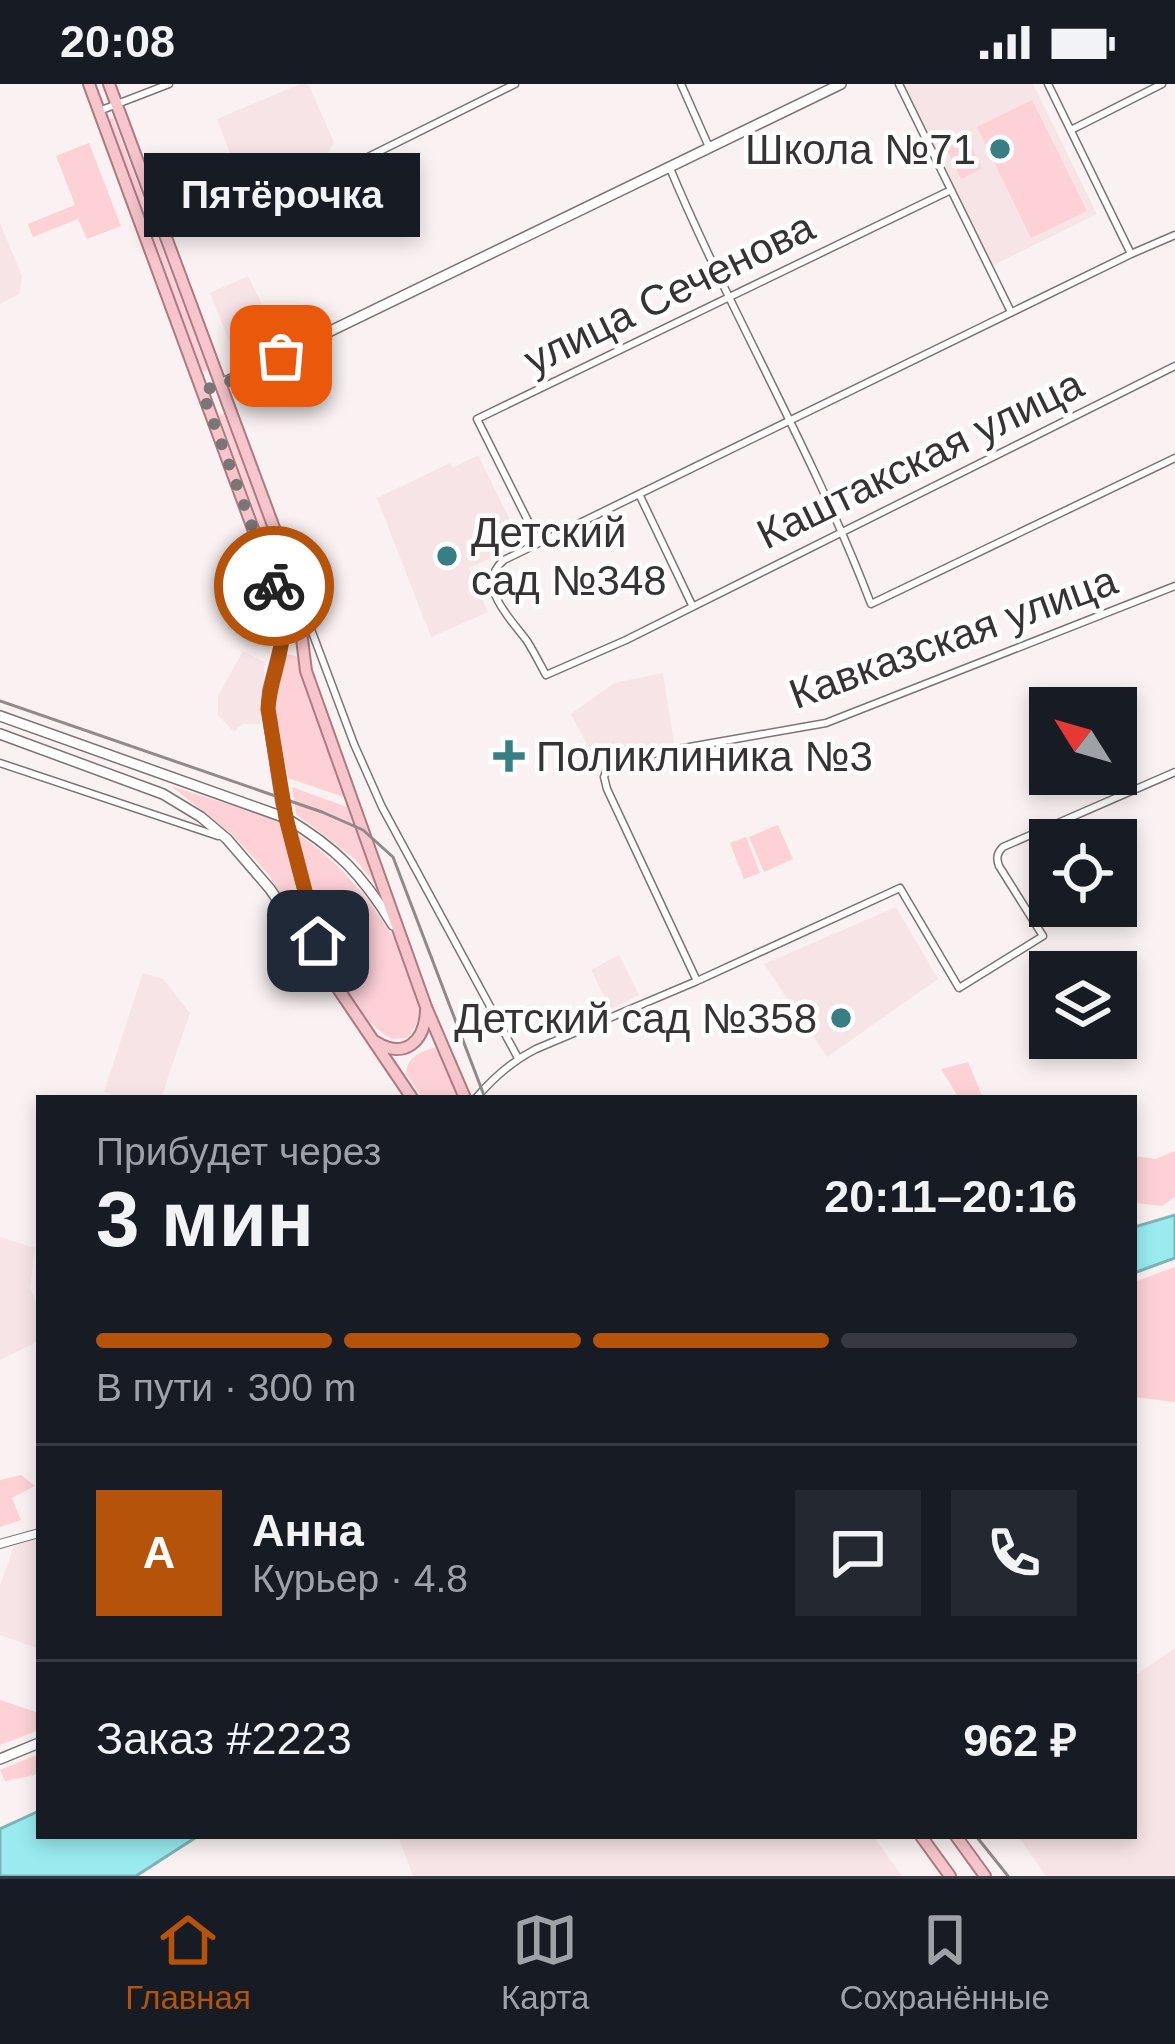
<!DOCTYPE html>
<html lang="ru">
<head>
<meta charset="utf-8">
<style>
  :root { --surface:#171b24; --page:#242831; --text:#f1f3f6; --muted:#9ea1a6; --line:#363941; --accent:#b45309 }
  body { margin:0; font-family:Arial,sans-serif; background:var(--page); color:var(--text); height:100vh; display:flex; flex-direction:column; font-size:45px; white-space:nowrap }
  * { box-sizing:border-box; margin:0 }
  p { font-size:39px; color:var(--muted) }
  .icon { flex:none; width:66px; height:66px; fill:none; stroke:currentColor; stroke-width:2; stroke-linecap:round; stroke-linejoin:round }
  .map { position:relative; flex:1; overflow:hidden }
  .details { position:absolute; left:36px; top:1011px; width:1101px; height:744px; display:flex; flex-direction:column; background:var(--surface); border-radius:0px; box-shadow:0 6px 18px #0003 }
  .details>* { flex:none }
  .needle { width:78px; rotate:307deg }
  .controls { position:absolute; left:1029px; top:603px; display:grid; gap:24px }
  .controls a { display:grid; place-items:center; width:108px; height:108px; border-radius:0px; background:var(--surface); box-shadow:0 6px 18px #0003; font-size:60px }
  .pin { position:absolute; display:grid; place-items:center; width:102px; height:102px; color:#fff; margin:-51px; border-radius:24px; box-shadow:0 6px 18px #0006 }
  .courier { position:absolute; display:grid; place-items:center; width:120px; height:120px; margin:-60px; border:9px solid #b45309; border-radius:50%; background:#fff; color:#222; box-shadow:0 3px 15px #0007 }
  .bubble { position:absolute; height:84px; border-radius:0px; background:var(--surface); box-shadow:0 6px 18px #0003; font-size:39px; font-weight:700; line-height:84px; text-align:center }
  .headline em { font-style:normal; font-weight:700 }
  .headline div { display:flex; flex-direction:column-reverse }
  .headline { display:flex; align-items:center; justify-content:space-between; height:204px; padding:0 60px }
  h1 { font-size:78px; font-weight:700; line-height:90px }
  .bar { display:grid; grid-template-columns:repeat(4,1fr); gap:18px 12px; align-content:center; height:144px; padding:0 60px }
  .bar i { height:15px; border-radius:9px; background:var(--line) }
  .bar .current { background:var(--accent) }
  .bar p { grid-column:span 4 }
  .line { display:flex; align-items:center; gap:30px; padding:0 60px; border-top:3px solid var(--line) }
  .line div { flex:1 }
  .round { display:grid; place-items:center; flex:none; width:126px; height:126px; border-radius:0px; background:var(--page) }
  .status { display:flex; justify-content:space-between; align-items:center; height:84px; padding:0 60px; background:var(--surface); direction:ltr }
  .status svg { height:33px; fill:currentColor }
  .dock { display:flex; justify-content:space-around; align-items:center; height:168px; border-top:3px solid var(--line); background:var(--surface); font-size:33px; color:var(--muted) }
  .dock a { display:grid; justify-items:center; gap:6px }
  .dock .current { color:var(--accent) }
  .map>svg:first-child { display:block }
</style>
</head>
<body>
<div class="status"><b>20:08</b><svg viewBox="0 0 49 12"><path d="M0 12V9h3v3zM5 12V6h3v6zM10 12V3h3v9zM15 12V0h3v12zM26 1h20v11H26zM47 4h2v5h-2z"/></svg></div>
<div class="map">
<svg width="1175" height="1792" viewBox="0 0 1175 1792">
  <rect width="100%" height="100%" fill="#faf1f2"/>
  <path fill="#f7e4e6" d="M300,0H308L334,58L304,110L309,124L259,144L217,35Z
    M902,0H1033L1097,130L992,182Z
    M0,139L22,192L19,210L0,220Z
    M248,192L278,252L235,272L210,209Z
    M478,371L522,460L469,484L488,528L431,553L377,414L450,379L453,384Z
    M243,567L265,578L260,640H242L234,648L218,631V612Z
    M663,589L674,660L598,681L571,630L614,599Z
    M896,823L938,895L827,973L764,880Z
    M619,871L639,911L611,925L591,886Z
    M143,889L163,895L190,929L161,1014H122L104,1008Z
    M0,1153L35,1164L30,1204L39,1225V1257L0,1276Z
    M39,1454V1565L0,1551V1502L14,1462Z
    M1175,1564V1792H1046L1018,1752H1134V1592Z
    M398,1752H873L902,1792H413Z"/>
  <path fill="#fdd1d6" d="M1032,16L1087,127L1031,154L977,43Z
    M113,34L207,284L206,288L202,286L108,36Z
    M965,50L982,84L961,95L944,60Z
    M89,59L121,142L87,155L78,135L33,153L28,140L75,121L56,72Z
    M224,330L291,507V514L287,515L219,331Z
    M286,570L296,572L344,713L288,694L274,620L277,595Z
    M171,702L283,738L298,816L295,834L269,791L233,751Z
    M292,703L347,723L376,801L355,775L296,730Z
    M778,741L793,775L764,788L749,753Z
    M297,751C341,771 426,880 419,928C418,938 413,947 407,954L392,955C330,921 314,815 297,751Z
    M746,753L760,789L744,795L730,759Z
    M436,963L458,1014H423L406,990C408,971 420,969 436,963Z
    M968,978L983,1014H959L941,985Z
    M1175,1067V1113L1162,1122L1134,1119V1072L1156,1075Z
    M1175,1183V1318L1134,1313V1198Z
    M21,1391L35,1402L12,1414L21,1436L0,1443V1396Z
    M0,1616L39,1629V1646L0,1661Z
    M39,1670V1690L5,1697L0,1686Z"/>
  <path fill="#99ebf0" stroke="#7cb4b8" stroke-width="3" d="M1175,1131V1174L1134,1189V1143Z
    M39,1727V1752H198L136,1792H0V1745Z"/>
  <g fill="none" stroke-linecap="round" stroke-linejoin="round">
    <defs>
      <path id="minor" d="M681,0L709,63
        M899,0L1011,228
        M1048,0L1131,170
        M99,27L169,0
        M1071,46L1162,0
        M362,76L515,0
        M669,82C731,230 814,370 871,520L1175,374
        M1175,151L1131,170L504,476C474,501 511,535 527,557C534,568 540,580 546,591L626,556L1175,282
        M640,412L692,521
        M539,459L477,335L951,106
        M303,524L354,660L382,723L518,974
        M0,679L218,752
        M697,897L607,705L604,693L608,682L661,668L826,639L1175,502
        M476,1014C494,993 512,977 536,965L697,897L900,804L959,904L1043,852L999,782C996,774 997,769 1003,763L1175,688"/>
      <path id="tertiary" d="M0,1460L39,1449"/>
      <path id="secondary" d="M221,300L841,0
        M0,632L286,734C336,764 362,790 393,841
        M0,650L163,710L201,733L227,755L270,805L328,890
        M0,1675L39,1659"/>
      <path id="primary" d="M89,0L276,507L282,539V556L269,607L268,625L282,718L309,825L335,900L412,1014
        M109,0L290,487L296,507L306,587L426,923L465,1014
        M376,958C405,976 425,957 426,926
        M921,1752L950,1792
        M956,1752L985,1792"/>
    </defs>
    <use href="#minor" stroke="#7c7474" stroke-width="9"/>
    <use href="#tertiary" stroke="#7c7474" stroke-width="10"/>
    <use href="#secondary" stroke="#7c7474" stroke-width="12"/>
    <use href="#primary" stroke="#b07981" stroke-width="14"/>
    <use href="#minor" stroke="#fff" stroke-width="6"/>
    <use href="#tertiary" stroke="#fff" stroke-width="8"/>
    <use href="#secondary" stroke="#fff" stroke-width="9"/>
    <use href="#primary" stroke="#f7c5cc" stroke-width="10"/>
    <path stroke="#918a8b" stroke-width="3" d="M0,617L322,728L363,746L393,773L485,1014
      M976,1752L1008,1792"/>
  </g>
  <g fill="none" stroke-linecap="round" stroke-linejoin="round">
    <path stroke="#7b7676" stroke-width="12" stroke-dasharray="0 21.6" d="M274,502L202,307L236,295L281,272"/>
    <path stroke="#b45309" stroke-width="15" d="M274,502C279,518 284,537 282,554C280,578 269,600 268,625L286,734L318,857"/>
  </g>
  <g fill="#377f84" stroke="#fff" stroke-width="4.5">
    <circle cx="1000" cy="65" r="12"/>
    <circle cx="447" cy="472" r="12"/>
    <path d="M503 654h12v12h12v12h-12v12h-12v-12h-12v-12h12z"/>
    <circle cx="841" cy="934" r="12"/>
  </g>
  <g text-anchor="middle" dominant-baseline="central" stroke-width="9" stroke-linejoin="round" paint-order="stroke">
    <g font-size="42" fill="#373334" stroke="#fff" text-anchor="end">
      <text x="976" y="65">Школа №71</text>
      <text x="471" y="448" text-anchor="start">Детский<tspan x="471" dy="48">сад №348</tspan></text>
      <text x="536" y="672" text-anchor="start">Поликлиника №3</text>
      <text x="817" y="934">Детский сад №358</text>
    </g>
    <g font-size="42" fill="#373334" stroke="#fff">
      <text transform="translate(669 209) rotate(-26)">улица Сеченова</text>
      <text transform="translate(920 375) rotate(-26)">Каштакская улица</text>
      <text transform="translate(953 553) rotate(-20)">Кавказская улица</text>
    </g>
  </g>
</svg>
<div class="controls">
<a><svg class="needle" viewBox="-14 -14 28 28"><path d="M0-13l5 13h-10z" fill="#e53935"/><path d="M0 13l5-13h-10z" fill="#9ea1a6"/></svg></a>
<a><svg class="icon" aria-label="locate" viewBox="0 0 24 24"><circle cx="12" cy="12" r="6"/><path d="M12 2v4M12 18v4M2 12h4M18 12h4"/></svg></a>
<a><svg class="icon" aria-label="layers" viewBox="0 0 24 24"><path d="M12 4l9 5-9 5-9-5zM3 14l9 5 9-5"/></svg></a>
</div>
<div class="pin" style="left:281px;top:272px;background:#ea580c"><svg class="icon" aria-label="bag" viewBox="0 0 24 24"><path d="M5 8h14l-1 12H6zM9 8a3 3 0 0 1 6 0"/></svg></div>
<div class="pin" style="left:318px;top:857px;background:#1f2937"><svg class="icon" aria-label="home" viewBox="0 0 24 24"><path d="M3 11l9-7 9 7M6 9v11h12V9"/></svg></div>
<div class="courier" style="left:274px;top:502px"><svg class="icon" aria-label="bike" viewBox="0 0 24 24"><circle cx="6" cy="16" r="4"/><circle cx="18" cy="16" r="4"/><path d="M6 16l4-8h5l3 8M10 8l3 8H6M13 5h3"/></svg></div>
<div class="bubble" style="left:144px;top:69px;width:276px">Пятёрочка</div>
<section class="details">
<div class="headline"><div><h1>3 мин</h1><p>Прибудет через</p></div><em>20:11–20:16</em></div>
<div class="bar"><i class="current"></i><i class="current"></i><i class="current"></i><i></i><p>В пути · 300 m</p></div>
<div class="line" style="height:216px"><b class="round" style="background:var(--accent);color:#fff">А</b><div><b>Анна</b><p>Курьер · 4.8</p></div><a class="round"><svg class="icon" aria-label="chat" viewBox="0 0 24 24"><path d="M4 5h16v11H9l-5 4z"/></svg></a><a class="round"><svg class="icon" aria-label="phone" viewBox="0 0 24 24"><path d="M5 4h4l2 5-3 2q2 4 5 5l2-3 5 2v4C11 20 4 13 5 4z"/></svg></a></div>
<div class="line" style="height:156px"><div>Заказ #2223</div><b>962 ₽</b></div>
</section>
</div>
<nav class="dock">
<a class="current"><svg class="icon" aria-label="home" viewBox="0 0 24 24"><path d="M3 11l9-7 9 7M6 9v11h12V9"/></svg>Главная</a>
<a><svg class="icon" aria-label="map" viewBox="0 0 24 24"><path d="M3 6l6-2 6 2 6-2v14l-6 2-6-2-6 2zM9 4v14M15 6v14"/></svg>Карта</a>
<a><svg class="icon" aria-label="saved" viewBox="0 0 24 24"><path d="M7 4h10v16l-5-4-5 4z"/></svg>Сохранённые</a>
</nav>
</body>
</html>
